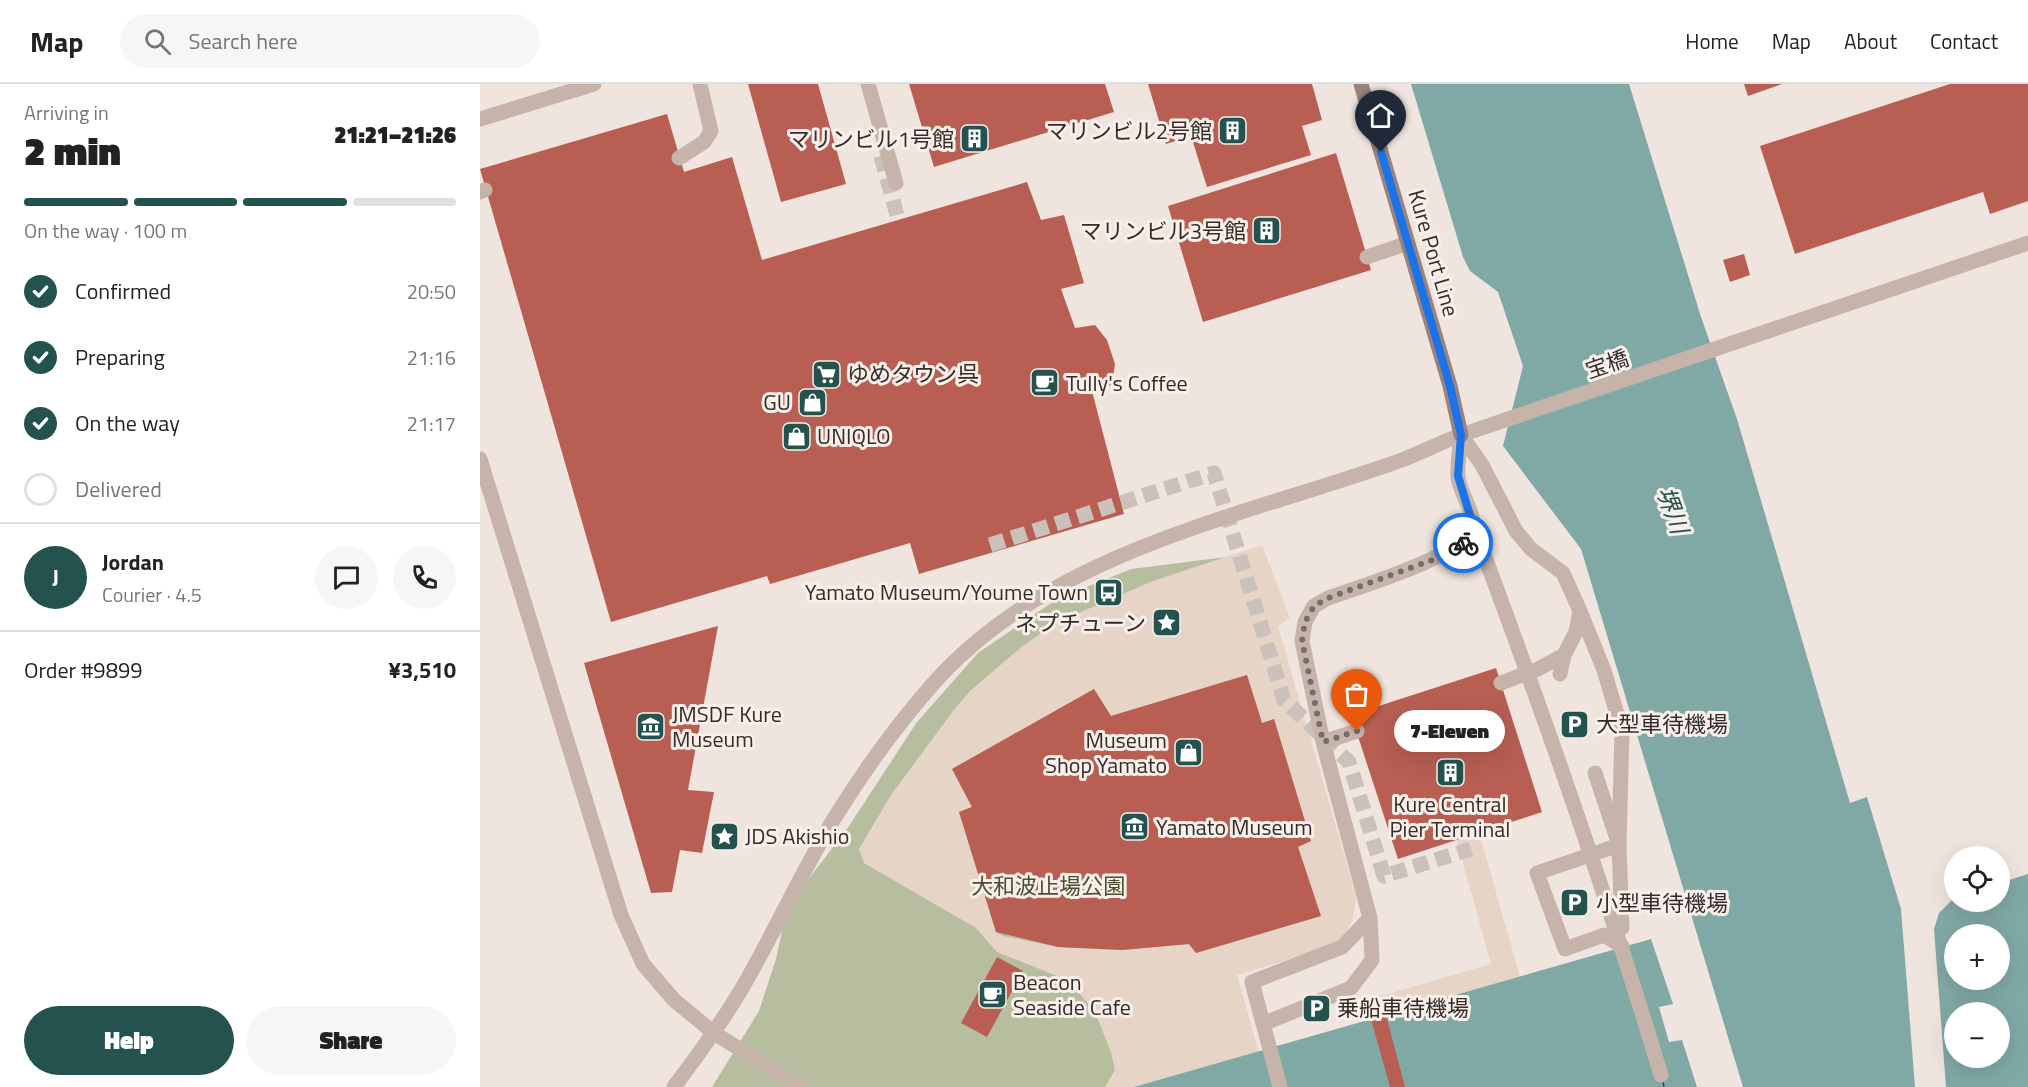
<!DOCTYPE html>
<html lang="en">
<head>
<meta charset="utf-8">
<style>
  :root { --surface:#fff; --page:#f6f6f6; --text:#222; --muted:#767676; --line:#e0e0e0; --accent:#23524f }
  body { margin:0; font-family:"Titillium Web","Noto Sans JP",sans-serif; background:var(--page); color:var(--text); height:100vh; display:flex; flex-direction:column; font-size:22px; white-space:nowrap }
  * { box-sizing:border-box; margin:0 }
  p { font-size:20px; color:var(--muted) }
  .icon { flex:none; width:33px; height:33px; fill:none; stroke:currentColor; stroke-width:2; stroke-linecap:round; stroke-linejoin:round }
  .map { position:relative; flex:1; overflow:hidden }
  .panel { display:flex; flex-direction:column; background:var(--surface); width:480px }
  .panel>* { flex:none }
  .buttons { position:absolute; left:1464px; top:762px; display:grid; gap:12px }
  .buttons a { display:grid; place-items:center; width:66px; height:66px; border-radius:50%; background:var(--surface); box-shadow:0 6px 24px #0002; font-size:30px }
  .pin { position:absolute; display:grid; place-items:center; width:51px; height:51px; color:#fff; margin:-62px -26px; border-radius:50% 50% 50% 0; rotate:-45deg; box-shadow:0 0 6px #0007 }
  .pin .icon { rotate:45deg }
  .courier { position:absolute; display:grid; place-items:center; width:60px; height:60px; margin:-30px; border:4px solid #1a73e8; border-radius:50%; background:#fff; color:#222; box-shadow:0 2px 8px #0007 }
  .bubble { position:absolute; height:42px; border-radius:21px; background:var(--surface); box-shadow:0 6px 24px #0002; font-size:20px; font-weight:800; line-height:42px; text-align:center }
  .head em { font-style:normal; font-weight:800 }
  .head div { display:flex; flex-direction:column-reverse }
  .head { display:flex; align-items:center; justify-content:space-between; height:102px; padding:0 24px }
  h1 { font-size:39px; font-weight:800; line-height:45px }
  .bar { display:grid; grid-template-columns:repeat(4,1fr); gap:9px 6px; align-content:center; height:72px; padding:0 24px }
  .bar i { height:8px; border-radius:4px; background:var(--line) }
  .bar .on { background:var(--accent) }
  .bar p { grid-column:span 4 }
  .line { display:flex; align-items:center; gap:15px; padding:0 24px; border-top:2px solid var(--line) }
  .line div { flex:1 }
  .round { display:grid; place-items:center; flex:none; width:63px; height:63px; border-radius:32px; background:var(--page) }
  ol { padding:0 24px; list-style:none }
  li { display:flex; align-items:center; gap:18px; height:66px }
  li p { margin-inline-start:auto }
  li .icon { padding:6px; border-radius:50%; background:var(--accent); color:#fff; stroke-width:4 }
  li:last-child { color:var(--muted) }
  li i { width:33px; height:33px; border:3px solid var(--line); border-radius:50% }
  .action { display:flex; gap:12px; margin-top:auto; padding:12px 24px }
  .action a { flex:1; height:69px; border-radius:36px; background:var(--accent); color:#fff; font-size:24px; font-weight:800; line-height:69px; text-align:center }
  .action a+a { background:var(--page); color:var(--text) }
  header { display:flex; align-items:center; gap:36px; box-sizing:border-box; height:84px; padding:0 30px; background:var(--surface); border-bottom:2px solid var(--line) }
  header strong { font-size:28px }
  nav { display:flex; gap:33px; margin-inline-start:auto; font-size:21px }
  .search { width:420px; height:54px; background:var(--page); display:flex; align-items:center; gap:15px; box-sizing:border-box; padding:0 21px; border-radius:33px; color:var(--muted); font-size:22px }
  main { display:flex; flex:1; min-height:0 }
  .map>svg:first-child { display:block }
</style>
</head>
<body>
<header>
<strong>Map</strong>
<div class="search"><svg class="icon" aria-label="search" viewBox="0 0 24 24"><circle cx="10" cy="10" r="6"/><path d="M15 15l6 6"/></svg>Search here</div>
<nav><a>Home</a><a>Map</a><a>About</a><a>Contact</a></nav>
</header>
<main>
<section class="panel">
<div class="head"><div><h1>2 min</h1><p>Arriving in</p></div><em>21:21–21:26</em></div>
<div class="bar"><i class="on"></i><i class="on"></i><i class="on"></i><i></i><p>On the way · 100 m</p></div>
<ol>
<li><svg class="icon" aria-label="check" viewBox="0 0 24 24"><path d="M5 12l5 5 9-10"/></svg>Confirmed<p>20:50</p></li>
<li><svg class="icon" aria-label="check" viewBox="0 0 24 24"><path d="M5 12l5 5 9-10"/></svg>Preparing<p>21:16</p></li>
<li><svg class="icon" aria-label="check" viewBox="0 0 24 24"><path d="M5 12l5 5 9-10"/></svg>On the way<p>21:17</p></li>
<li><i></i>Delivered</li>
</ol>
<div class="line" style="height:108px"><b class="round" style="background:var(--accent);color:#fff">J</b><div><b>Jordan</b><p>Courier · 4.5</p></div><a class="round"><svg class="icon" aria-label="chat" viewBox="0 0 24 24"><path d="M4 5h16v11H9l-5 4z"/></svg></a><a class="round"><svg class="icon" aria-label="phone" viewBox="0 0 24 24"><path d="M5 4h4l2 5-3 2q2 4 5 5l2-3 5 2v4C11 20 4 13 5 4z"/></svg></a></div>
<div class="line" style="height:78px"><div>Order #9899</div><b>¥3,510</b></div>
<div class="action"><a>Help</a><a>Share</a></div>
</section>
<div class="map">
<svg width="1548" height="1003" viewBox="0 0 1548 1003">
  <rect width="100%" height="100%" fill="#f0e5de"/>
  <path fill="#b7bd9f" d="M746,473L853,803L839,860L752,885L653,1003H232L279,927L296,875L307,823L367,745L437,638L498,569L577,515L651,485Z"/>
  <path fill="#e6d4c7" fill-rule="evenodd" d="M782,461L810,534L798,542L876,812L873,835L863,853L844,865L757,891L779,969L654,1003H625L635,986L631,968L614,926L587,896L517,868L496,844L384,779L379,765L411,711L473,627L490,607L544,561L576,539L626,517L673,497ZM767,591L782,639L794,635L831,757L818,763L840,832L716,869L709,860L642,866L578,863L523,852L516,848L479,728L492,723L472,685L614,605L631,632Z
    M999,748L1040,893L891,935L887,916L1011,880L976,754Z"/>
  <path fill="#80a9a6" fill-rule="evenodd" d="M931,0H1149L1221,233L1257,335L1370,719L1387,713L1421,825L1435,1003H1263L1101,465L1023,362L1043,282L1018,208L990,187L983,173Z
    M1548,790V1003H1466L1454,845L1459,829L1474,814V818H1520V799ZM1520,850V896H1474V850ZM1520,928V974H1474V928Z
    M1171,855L1193,920L1179,923L1189,958L1202,956L1217,1003H654Z"/>
  <g fill="none" stroke-linecap="round" stroke-linejoin="round">
    <path stroke="#23524f" stroke-width="1.5" stroke-dasharray="8 6" stroke-linecap="butt" d="M1183,998L1184,1003"/>
  </g>
  <path fill="#b85e53" d="M268,0H338L366,100L301,118Z
    M429,0H625L634,28L454,83Z
    M668,0H832L842,36L822,42L831,71L727,103L711,52L686,60Z
    M1264,0H1302L1268,12Z
    M1470,0H1548V117L1510,130L1503,108L1315,170L1280,62Z
    M187,30L204,88L252,73L282,176L547,98L561,136L584,131L604,199L581,205L595,244L615,241L627,256L635,280L632,301L612,307L644,430L439,490L430,459L290,500L287,492L131,538L0,85Z
    M856,69L891,186L723,238L688,122Z
    M1264,170L1270,191L1250,198L1243,176Z
    M238,542L208,706L234,708L222,769L200,766L192,808L171,809L104,579Z
    M1016,584L1062,728L918,775L871,631Z
    M767,591L782,639L794,635L831,757L818,763L841,832L716,869L709,860L642,866L578,863L516,848L479,728L492,723L472,685L614,605L631,632Z
    M517,873L543,887L507,953L481,939Z
    M906,931L925,1003H910L891,935Z"/>
  <g fill="none" stroke-linecap="round" stroke-linejoin="round">
    <path stroke="#cbc0ba" stroke-width="15" stroke-dasharray="15 8" stroke-linecap="butt" d="M401,72L418,135
      M510,461L734,389L804,616L869,678L904,792L991,765"/>
    <path stroke="#c6b4ab" stroke-width="15" d="M199,74L224,58L231,47L220,0
      M0,108L5,106
      M887,173L928,159
      M981,351L1002,381L1036,447L1051,465L1083,489L1100,527L1096,548L1084,571L1058,585L1021,599
      M993,441C1061,622 1125,805 1181,991
      M1100,527L1124,586L1142,647L1139,761L1057,789L1085,865L1124,851L1142,862
      M1080,590L1084,571
      M843,658L877,647
      M1115,689L1139,761L1142,844
      M783,940L871,904L892,876L890,834L843,658L822,557L825,538L834,522L848,514C875,504 992,470 993,441C993,425 980,409 978,393C977,380 980,364 981,351
      M800,1003L772,898L862,863L890,834"/>
    <path stroke="#c6b4ab" stroke-width="15" d="M234,949L320,1003"/>
    <path stroke="#c6b4ab" stroke-width="15" d="M388,0L416,99
      M0,35L114,0
      M0,375L141,831L163,880L194,916L234,949
      M194,1003C218,971 241,940 261,906C295,848 322,786 357,730C385,685 417,641 452,601C571,466 760,434 922,376C943,368 963,357 984,350C1172,287 1360,224 1548,159"/>
    <path stroke="#9a837d" stroke-width="15" d="M881,0L970,302L981,351"/>
  </g>
  <g fill="none" stroke-linecap="round" stroke-linejoin="round">
    <path stroke="#766d68" stroke-width="6" stroke-dasharray="0 10.8" d="M877,647L843,658L822,557L825,538L834,522L848,514L955,475L983,459"/>
    <path stroke="#1a73e8" stroke-width="8" d="M901,68L970,302L981,351L978,392L993,441L990,452L983,459"/>
  </g>
  <defs>
    <symbol id="building-square" viewBox="-11 -11 22 22"><rect x="-9" y="-9" width="18" height="18" rx="4" fill="#23524f" stroke="#f8efea"/><path d="M-4-6H4V6H1V3H-1V6H-4ZM-2.5-4.3h1.7v1.8h-1.7ZM.8-4.3h1.7v1.8H.8ZM-2.5-1h1.7V.8h-1.7ZM.8-1h1.7V.8H.8Z" fill="#fff"/></symbol>
    <symbol id="supermarket-square" viewBox="-11 -11 22 22"><rect x="-9" y="-9" width="18" height="18" rx="4" fill="#23524f" stroke="#f8efea"/><path d="M-6-5.5h2.5l.6 2H6L4.5 2H-2.5L-4.4-4H-6ZM-1.5 3.2a1.3 1.3 0 1 0 .1 0ZM3 3.2a1.3 1.3 0 1 0 .1 0Z" fill="#fff"/></symbol>
    <symbol id="cafe-square" viewBox="-11 -11 22 22"><rect x="-9" y="-9" width="18" height="18" rx="4" fill="#23524f" stroke="#f8efea"/><path d="M-5.5-4.5H6V0H3Q3 3.5 0 3.5H-2.5Q-5.5 3.5-5.5 0ZM3-3.2v2h1.7v-2ZM-6 4.5H4V6H-6Z" fill="#fff"/></symbol>
    <symbol id="shop-square" viewBox="-11 -11 22 22"><rect x="-9" y="-9" width="18" height="18" rx="4" fill="#23524f" stroke="#f8efea"/><path d="M-5-2.5h2.3a2.7 3.5 0 0 1 5.4 0H5L5.5 6h-11ZM-1.5-2.5h3a1.5 2.3 0 0 0-3 0Z" fill="#fff"/></symbol>
    <symbol id="bus-square" viewBox="-11 -11 22 22"><rect x="-9" y="-9" width="18" height="18" rx="4" fill="#23524f" stroke="#f8efea"/><path d="M-5-6H5V4H4V6H2V4H-2V6H-4V4H-5ZM-3.5-4V0h7V-4ZM-3.5 1.2v1.5H-2V1.2ZM2 1.2v1.5H3.5V1.2Z" fill="#fff"/></symbol>
    <symbol id="sight-square" viewBox="-11 -11 22 22"><rect x="-9" y="-9" width="18" height="18" rx="4" fill="#23524f" stroke="#f8efea"/><path d="M0-6L1.8-2.2L6-1.7L2.9 1.2L3.7 5.4L0 3.3L-3.7 5.4L-2.9 1.2L-6-1.7L-1.8-2.2Z" fill="#fff"/></symbol>
    <symbol id="parking-square" viewBox="-11 -11 22 22"><rect x="-9" y="-9" width="18" height="18" rx="4" fill="#23524f" stroke="#f8efea"/><path d="M-3.5-5.5H1a3.5 3.5 0 0 1 0 7H-1V5.5H-3.5ZM-1-3.4V-.6H.8a1.4 1.4 0 0 0 0-2.8Z" fill="#fff"/></symbol>
    <symbol id="museum-square" viewBox="-11 -11 22 22"><rect x="-9" y="-9" width="18" height="18" rx="4" fill="#23524f" stroke="#f8efea"/><path d="M0-6L6-3V-2H-6V-3ZM-5-1h2V3h-2ZM-1-1h2V3h-2ZM3-1h2V3H3ZM-6 4H6V6H-6Z" fill="#fff"/></symbol>
  </defs>
  <g fill-rule="evenodd">
    <use href="#building-square" x="736" y="30" width="33" height="33"/>
    <use href="#building-square" x="478" y="38" width="33" height="33"/>
    <use href="#building-square" x="770" y="130" width="33" height="33"/>
    <use href="#supermarket-square" x="330" y="274" width="33" height="33"/>
    <use href="#cafe-square" x="548" y="282" width="33" height="33"/>
    <use href="#shop-square" x="316" y="302" width="33" height="33"/>
    <use href="#shop-square" x="300" y="336" width="33" height="33"/>
    <use href="#bus-square" x="612" y="492" width="33" height="33"/>
    <use href="#sight-square" x="670" y="522" width="33" height="33"/>
    <use href="#parking-square" x="1078" y="624" width="33" height="33"/>
    <use href="#museum-square" x="154" y="626" width="33" height="33"/>
    <use href="#shop-square" x="692" y="652" width="33" height="33"/>
    <use href="#building-square" x="954" y="672" width="33" height="33"/>
    <use href="#museum-square" x="638" y="726" width="33" height="33"/>
    <use href="#sight-square" x="228" y="736" width="33" height="33"/>
    <use href="#parking-square" x="1078" y="802" width="33" height="33"/>
    <use href="#cafe-square" x="496" y="894" width="33" height="33"/>
    <use href="#parking-square" x="820" y="908" width="33" height="33"/>
  </g>
  <g text-anchor="middle" dominant-baseline="central" stroke-width="6" stroke-linejoin="round" paint-order="stroke">
    <g font-size="22" fill="#352c29" stroke="#f8efea" text-anchor="start">
      <text x="732" y="47" text-anchor="end">マリンビル2号館</text>
      <text x="474" y="55" text-anchor="end">マリンビル1号館</text>
      <text x="766" y="147" text-anchor="end">マリンビル3号館</text>
      <text x="367" y="290">ゆめタウン呉</text>
      <text x="586" y="299">Tully's Coffee</text>
      <text x="311" y="318" text-anchor="end">GU</text>
      <text x="337" y="352">UNIQLO</text>
      <text x="608" y="508" text-anchor="end">Yamato Museum/Youme Town</text>
      <text x="666" y="539" text-anchor="end">ネプチューン</text>
      <text x="192" y="630">JMSDF Kure<tspan x="192" dy="25">Museum</tspan></text>
      <text x="1116" y="640">大型車待機場</text>
      <text x="687" y="656" text-anchor="end">Museum<tspan x="687" dy="25">Shop Yamato</tspan></text>
      <text x="970" y="720" text-anchor="middle">Kure Central<tspan x="970" dy="25">Pier Terminal</tspan></text>
      <text x="676" y="743">Yamato Museum</text>
      <text x="265" y="752">JDS Akishio</text>
      <text x="1116" y="819">小型車待機場</text>
      <text x="533" y="898">Beacon<tspan x="533" dy="25">Seaside Cafe</tspan></text>
      <text x="857" y="924">乗船車待機場</text>
    </g>
    <g font-size="22" fill="#352c29" stroke="#f8efea">
      <text transform="translate(954 169) rotate(74)">Kure Port Line</text>
      <text transform="translate(1127 280) rotate(-19)">宝橋</text>
    </g>
    <g font-size="22" fill="#495030" stroke="#f8efea">
      <text x="568" y="802">大和波止場公園</text>
    </g>
    <g font-size="24" font-style="italic" fill="#23524f" stroke="#f8efea">
      <text transform="translate(1193 426) rotate(70)">堺川</text>
    </g>
  </g>
</svg>
<div class="buttons">
<a><svg class="icon" aria-label="locate" viewBox="0 0 24 24"><circle cx="12" cy="12" r="6"/><path d="M12 2v4M12 18v4M2 12h4M18 12h4"/></svg></a>
<a>+</a>
<a>−</a>
</div>
<div class="pin" style="left:877px;top:647px;background:#ea580c"><svg class="icon" aria-label="bag" viewBox="0 0 24 24"><path d="M5 8h14l-1 12H6zM9 8a3 3 0 0 1 6 0"/></svg></div>
<div class="pin" style="left:901px;top:68px;background:#1f2937"><svg class="icon" aria-label="home" viewBox="0 0 24 24"><path d="M3 11l9-7 9 7M6 9v11h12V9"/></svg></div>
<div class="courier" style="left:983px;top:459px"><svg class="icon" aria-label="bike" viewBox="0 0 24 24"><circle cx="6" cy="16" r="4"/><circle cx="18" cy="16" r="4"/><path d="M6 16l4-8h5l3 8M10 8l3 8H6M13 5h3"/></svg></div>
<div class="bubble" style="left:914px;top:626px;width:111px">7-Eleven</div>
</div>
</main>
</body>
</html>
